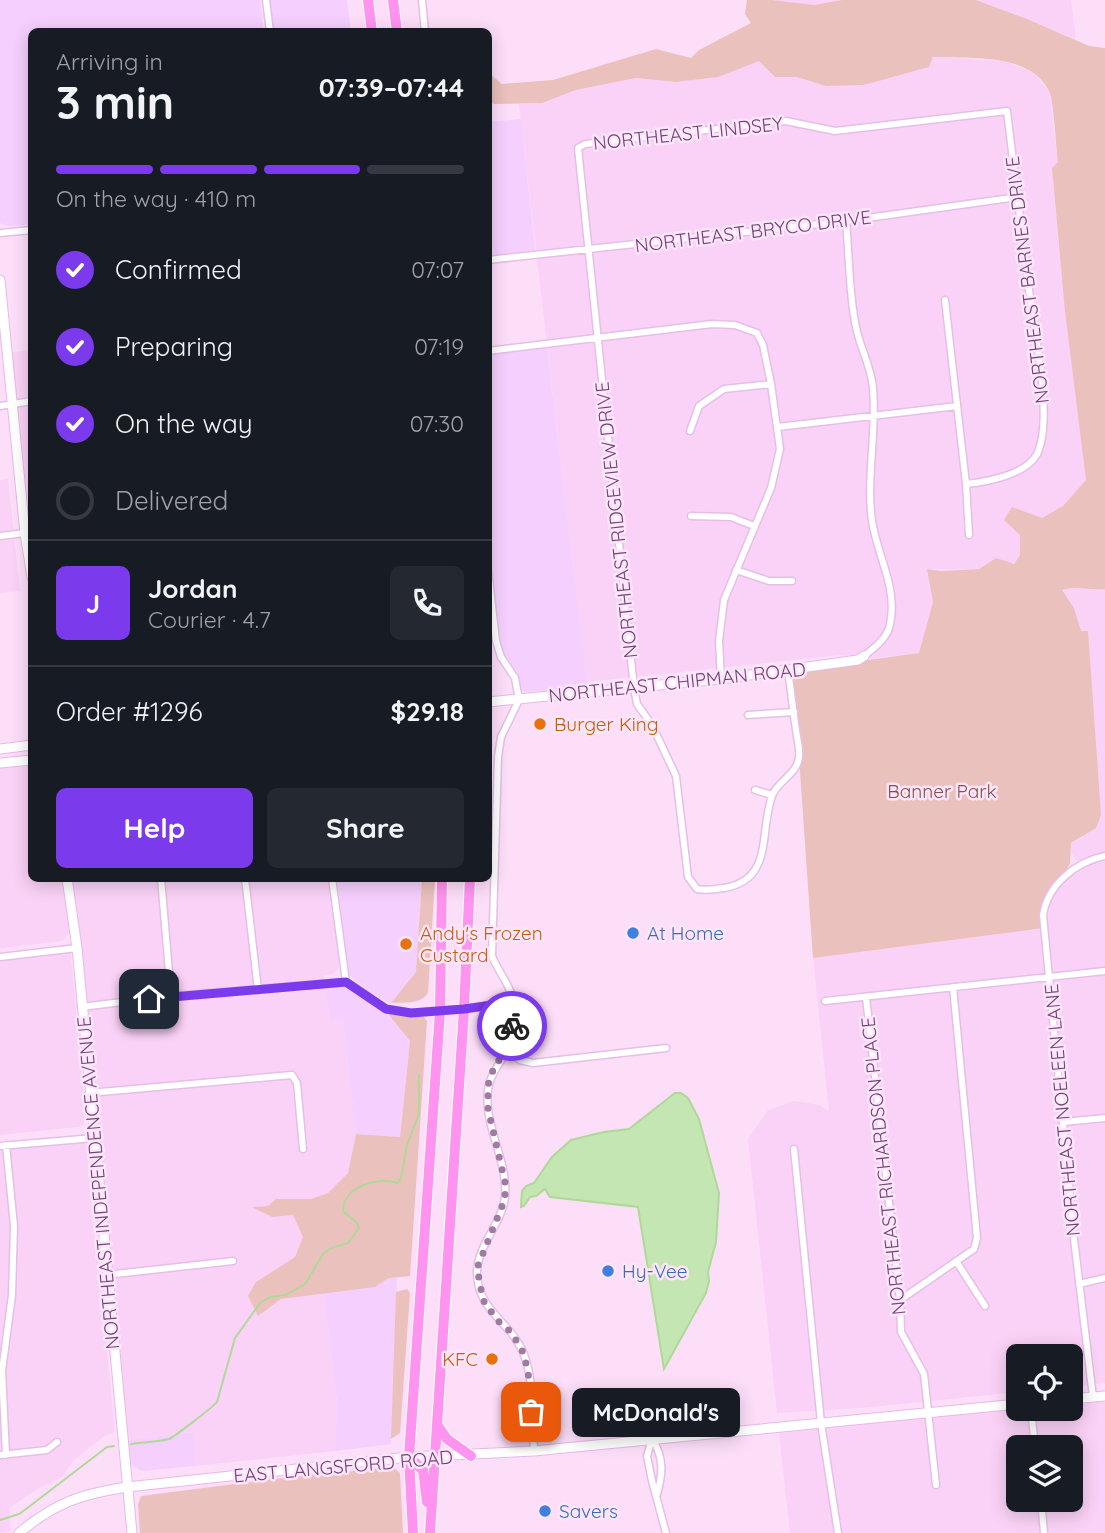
<!DOCTYPE html>
<html lang="en">
<head>
<meta charset="utf-8">
<style>
  :root { --surface:#171b24; --page:#242831; --text:#f1f3f6; --muted:#9ea1a6; --line:#363941; --accent:#7c3aed }
  body { margin:0; font-family:Quicksand,sans-serif; background:var(--page); color:var(--text); height:100vh; display:flex; flex-direction:column; font-size:26px; white-space:nowrap }
  * { box-sizing:border-box; margin:0 }
  p { font-size:23px; color:var(--muted) }
  .icon { flex:none; width:38px; height:38px; fill:none; stroke:currentColor; stroke-width:2; stroke-linecap:round; stroke-linejoin:round }
  .map { position:relative; flex:1; overflow:hidden }
  .sheet { position:absolute; left:28px; top:28px; width:464px; height:854px; display:flex; flex-direction:column; background:var(--surface); border-radius:10px; box-shadow:0 4px 18px #0003 }
  .sheet>* { flex:none }
  .buttons { position:absolute; left:1006px; top:1344px; display:grid; gap:14px }
  .buttons a { display:grid; place-items:center; width:77px; height:77px; border-radius:10px; background:var(--surface); box-shadow:0 4px 18px #0003; font-size:35px }
  .pin { position:absolute; display:grid; place-items:center; width:60px; height:60px; color:#fff; margin:-30px; border-radius:14px; box-shadow:0 4px 10px #0006 }
  .courier { position:absolute; display:grid; place-items:center; width:70px; height:70px; margin:-35px; border:5px solid #7c3aed; border-radius:50%; background:#fff; color:#222; box-shadow:0 2px 9px #0007 }
  .bubble { position:absolute; height:49px; border-radius:10px; background:var(--surface); box-shadow:0 4px 18px #0003; font-size:23px; font-weight:700; line-height:49px; text-align:center }
  .overview em { font-style:normal; font-weight:700 }
  .overview div { display:flex; flex-direction:column-reverse }
  .overview { display:flex; align-items:center; justify-content:space-between; height:119px; padding:0 28px }
  h1 { font-size:46px; font-weight:700; line-height:52px }
  .bar { display:grid; grid-template-columns:repeat(4,1fr); gap:10px 7px; align-content:center; height:84px; padding:0 28px }
  .bar i { height:9px; border-radius:5px; background:var(--line) }
  .bar .current { background:var(--accent) }
  .bar p { grid-column:span 4 }
  .line { display:flex; align-items:center; gap:18px; padding:0 28px; border-top:2px solid var(--line) }
  .line div { flex:1 }
  .round { display:grid; place-items:center; flex:none; width:74px; height:74px; border-radius:10px; background:var(--page) }
  ol { padding:0 28px; list-style:none }
  li { display:flex; align-items:center; gap:21px; height:77px }
  li p { margin-inline-start:auto }
  li .icon { padding:7px; border-radius:50%; background:var(--accent); color:#fff; stroke-width:4 }
  li:last-child { color:var(--muted) }
  li i { width:38px; height:38px; border:4px solid var(--line); border-radius:50% }
  .cta { display:flex; gap:14px; margin-top:auto; padding:14px 28px }
  .cta a { flex:1; height:80px; border-radius:10px; background:var(--accent); color:#fff; font-size:28px; font-weight:700; line-height:80px; text-align:center }
  .cta a+a { background:var(--page); color:var(--text) }
  .map>svg:first-child { display:block }
</style>
</head>
<body>
<div class="map">
<svg width="1105" height="1533" viewBox="0 0 1105 1533">
  <rect width="100%" height="100%" fill="#fddef9"/>
  <path fill="#fad2f7" fill-rule="evenodd" d="M772,0H842L814,5Z
    M976,0H1071L1076,40L1027,19Z
    M933,57L1002,61L1032,71L1049,92L1058,162L1052,168L1058,239L1086,480L1063,506L1042,518L1020,535V555L1013,564L996,558L979,569H927L933,602L919,653L858,660L841,655L586,682L519,104L542,103L576,90L636,78L676,82L718,77L759,60L775,77H797L826,86L864,85L929,67Z
    M31,350V557L12,352Z
    M8,479L20,591L0,593V480Z
    M1074,587L1096,590L1105,589V1383L1071,1387V1356H1018V1392L862,1408L777,1413L748,1139L768,1110L793,1101L820,1105L829,1111L813,958L1048,928L1049,901L1078,862L1071,852V843L1083,838L1088,631H1081L1074,608L1062,590Z
    M31,761L32,878L64,879L69,933L63,941L0,948V763Z
    M72,879H329L339,967L334,974L324,975L330,1019L343,1018L356,1134L348,1173L328,1193L311,1199H277L268,1206L254,1207L272,1217L293,1214L303,1237L295,1257L256,1282L258,1315L281,1299L324,1293L337,1403L335,1451L196,1466L192,1432L127,1440Z
    M68,951L71,956L85,1109L84,1124L78,1127L0,1135V956Z
    M86,1140L115,1432L104,1436L74,1460L62,1477L39,1488L9,1508L11,1531L0,1533V1146Z
    M1105,1399V1533H790L779,1433L1018,1408L1071,1409V1402ZM1018,1447H1071V1500H1018Z"/>
  <path fill="#f5d0fe" d="M0,0H260L264,31L32,32L31,225L8,226L0,223Z
    M269,0H347L351,31H273Z
    M521,119L535,250L488,256V122Z
    M547,348L587,687L524,692L520,689L515,674L498,642L488,549V354Z
    M337,879H422L416,972L391,1003L371,993L348,974Z
    M325,982L347,985L375,1006L385,1010L410,1041L400,1137L356,1134L343,1019L330,1020Z
    M389,1278H397L391,1444L335,1451L337,1403L324,1293L375,1287Z
    M193,1432L196,1466L142,1471L132,1466L127,1440Z"/>
  <path fill="#eac1bc" d="M747,0H772L814,5L842,0H976L1027,19L1089,46L1105,48V589C1090,591 1077,585 1062,590L1074,608L1081,631H1088L1101,815L1096,828L1071,843L1070,864L1050,894L1044,928L813,958L799,757L788,671L919,653L933,602L927,569L941,571L979,569L996,558L1014,564L1020,555V535L1004,520L1012,507L1042,518L1063,506L1086,480L1065,311L1052,168L1058,162C1056,147 1054,101 1049,91C1030,52 969,59 933,57L929,67L864,85L826,86L797,77H775L759,61L718,77L676,82L636,78L576,90L542,103L494,104L488,101L490,74L502,84L553,80L656,49L691,58L699,50L751,23L745,14Z
    M422,879H435L428,993C420,1005 404,1002 391,1003L416,972Z
    M388,1014L424,1017L427,1021L410,1276L389,1278L375,1287L281,1299L258,1316L248,1296L256,1282L295,1257L303,1237L293,1215L272,1217L252,1207L268,1206L276,1199H311L328,1193L348,1173L356,1134L400,1137L410,1041Z
    M407,1289L410,1293L400,1433L391,1439L396,1292Z
    M393,1467L400,1473L403,1533H140L138,1505L141,1496L274,1479Z"/>
  <path fill="#c4e6b2" stroke="#aed998" stroke-width="2" d="M675,1093H681L688,1098L699,1119L719,1193L716,1242L708,1272L709,1281L706,1293L664,1369L638,1207L550,1197L545,1189L536,1196L530,1197L524,1206L521,1207L522,1191L526,1186L534,1183L552,1157L571,1140L604,1132L629,1129Z"/>
  <g fill="none" stroke-linecap="round" stroke-linejoin="round">
    <path stroke="#aed998" stroke-width="2" d="M131,1444C143,1442 157,1442 169,1439C174,1437 213,1407 217,1402L235,1338L260,1303L270,1297L286,1295L305,1284L323,1254L331,1248L348,1243L359,1228L357,1223L343,1211C343,1187 377,1176 398,1183L401,1178L407,1145L419,1114V1075
      M0,1520L19,1514L26,1509L107,1447L114,1446"/>
    <defs>
      <path id="street" d="M266,0L270,32
        M422,0L425,32
        M846,221C849,253 849,296 856,327C860,348 871,366 873,388C877,432 866,477 872,521C877,555 898,588 890,624C888,638 874,648 864,656
        M0,233L32,230
        M488,260L846,221L1018,197
        M945,300L966,484L969,535
        M488,351L712,324L735,325L757,333L763,345L771,384L780,449L771,488L724,600L719,641L721,679
        M0,406L32,401
        M778,427L957,406
        M690,431L699,406L724,389L771,384
        M691,516L731,517L754,526
        M0,536L25,533
        M488,570L496,641L501,657L515,678L519,700L501,737L498,757L492,956C498,972 511,985 514,1003C515,1017 513,1038 507,1050C494,1074 485,1079 488,1109C491,1138 508,1167 505,1197C502,1223 478,1245 477,1271C476,1310 510,1321 523,1352C535,1381 532,1419 534,1451
        M736,570L769,581H792
        M788,671C791,690 793,710 796,730C797,738 800,749 799,757C797,775 778,780 772,796C759,832 774,880 724,888C715,889 707,891 697,889L688,877L676,776L652,725L637,704L634,688L578,148L585,144L786,121L835,131L1007,111C1014,171 1022,231 1029,290C1034,330 1054,419 1037,454C1026,475 986,482 966,484
        M748,715L794,712
        M755,790L772,795
        M161,878L171,996
        M245,878L258,990
        M332,878L346,982
        M0,957L77,948
        M866,997L900,1300L901,1332L924,1374L936,1485
        M825,1001L1105,971
        M81,1007L171,996L346,982L386,1009L411,1013L464,1009L514,1001
        M506,1051L520,1060L533,1063L666,1048
        M89,1093L292,1075L297,1083L303,1149
        M1063,1122L1105,1118
        M0,1146L94,1138
        M794,1149L821,1423L838,1533
        M956,1261L985,1306
        M106,1275L233,1261
        M1079,1284L1105,1278
        M900,1300L974,1249L977,1238L953,987
        M1093,1397L1074,1239L1043,915C1048,884 1076,862 1105,856
        M1031,1409L1035,1447
        M652,1439L647,1456L652,1481L666,1533
        M652,1439C664,1457 663,1474 657,1494
        M0,1455L47,1450L57,1442
        M6,1455L2,1371L12,1295L14,1226L6,1145
        M1041,1500L1044,1533"/>
      <path id="secondary" d="M0,280L25,533L32,577
        M488,702L721,679L858,660L864,656
        M0,749L32,745
        M0,763L32,760
        M67,878L77,948L132,1533
        M1071,1399L1105,1396
        M19,1533C55,1503 81,1494 127,1487L409,1457L534,1451L1018,1404"/>
      <path id="primary" d="M368,0L372,32
        M393,0L397,32
        M438,1426L447,1439L471,1456
        M409,1457L423,1470L427,1502
        M413,1533L409,1457L440,1011L442,878
        M430,1533L464,1009L470,878"/>
    </defs>
    <use href="#street" stroke="#e5bfe6" stroke-width="9"/>
    <use href="#secondary" stroke="#e7b9e8" stroke-width="11"/>
    <use href="#primary" stroke="#fff" stroke-width="12"/>
    <use href="#street" stroke="#fff" stroke-width="6"/>
    <use href="#secondary" stroke="#fff" stroke-width="9"/>
    <use href="#primary" stroke="#ff93f0" stroke-width="10"/>
  </g>
  <g fill="none" stroke-linecap="round" stroke-linejoin="round">
    <path stroke="#9f7ba2" stroke-width="7" stroke-dasharray="0 12.6" d="M512,1026L508,1048L494,1067L488,1085V1109L505,1182V1199L477,1268L483,1300L497,1320L511,1332L522,1350L528,1370L531,1412"/>
    <path stroke="#7c3aed" stroke-width="9" d="M149,999L346,982L386,1009L411,1013L464,1009L514,1002L512,1026"/>
  </g>
  <g fill="#e8710a" stroke="#ffe5fc" stroke-width="2.5">
    <circle cx="540" cy="724" r="7"/>
    <circle cx="406" cy="944" r="7"/>
    <circle cx="492" cy="1359" r="7"/>
  </g>
  <g fill="#3f7fe0" stroke="#ffe5fc" stroke-width="2.5">
    <circle cx="633" cy="933" r="7"/>
    <circle cx="608" cy="1271" r="7"/>
    <circle cx="545" cy="1511" r="7"/>
  </g>
  <g text-anchor="middle" dominant-baseline="central" stroke-width="5" stroke-linejoin="round" paint-order="stroke">
    <g font-size="19" fill="#6d4573" stroke="#ffe5fc">
      <text transform="translate(688 133) rotate(-6)">NORTHEAST LINDSEY</text>
      <text transform="translate(753 231) rotate(-7)">NORTHEAST BRYCO DRIVE</text>
      <text transform="translate(1027 280) rotate(-97)">NORTHEAST BARNES DRIVE</text>
      <text transform="translate(616 520) rotate(-96)">NORTHEAST RIDGEVIEW DRIVE</text>
      <text transform="translate(677 682) rotate(-6)">NORTHEAST CHIPMAN ROAD</text>
      <text transform="translate(1062 1110) rotate(-95)">NORTHEAST NOELEEN LANE</text>
      <text transform="translate(883 1166) rotate(-96)">NORTHEAST RICHARDSON PLACE</text>
      <text transform="translate(98 1183) rotate(-95)">NORTHEAST INDEPENDENCE AVENUE</text>
      <text transform="translate(343 1466) rotate(-5)">EAST LANGSFORD ROAD</text>
    </g>
    <g font-size="19" fill="#c56008" stroke="#ffe5fc" text-anchor="start">
      <text x="554" y="724">Burger King</text>
      <text x="420" y="933">Andy's Frozen<tspan x="420" dy="22">Custard</tspan></text>
      <text x="478" y="1359" text-anchor="end">KFC</text>
    </g>
    <g font-size="19" fill="#865142" stroke="#ffe5fc">
      <text x="942" y="791">Banner Park</text>
    </g>
    <g font-size="19" fill="#366cbe" stroke="#ffe5fc" text-anchor="start">
      <text x="647" y="933">At Home</text>
      <text x="622" y="1271">Hy-Vee</text>
      <text x="559" y="1511">Savers</text>
    </g>
  </g>
</svg>
<div class="buttons">
<a><svg class="icon" aria-label="locate" viewBox="0 0 24 24"><circle cx="12" cy="12" r="6"/><path d="M12 2v4M12 18v4M2 12h4M18 12h4"/></svg></a>
<a><svg class="icon" aria-label="layers" viewBox="0 0 24 24"><path d="M12 4l9 5-9 5-9-5zM3 14l9 5 9-5"/></svg></a>
</div>
<div class="pin" style="left:531px;top:1412px;background:#ea580c"><svg class="icon" aria-label="bag" viewBox="0 0 24 24"><path d="M5 8h14l-1 12H6zM9 8a3 3 0 0 1 6 0"/></svg></div>
<div class="pin" style="left:149px;top:999px;background:#1f2937"><svg class="icon" aria-label="home" viewBox="0 0 24 24"><path d="M3 11l9-7 9 7M6 9v11h12V9"/></svg></div>
<div class="courier" style="left:512px;top:1026px"><svg class="icon" aria-label="bike" viewBox="0 0 24 24"><circle cx="6" cy="16" r="4"/><circle cx="18" cy="16" r="4"/><path d="M6 16l4-8h5l3 8M10 8l3 8H6M13 5h3"/></svg></div>
<div class="bubble" style="left:572px;top:1388px;width:168px">McDonald's</div>
<section class="sheet">
<div class="overview"><div><h1>3 min</h1><p>Arriving in</p></div><em>07:39–07:44</em></div>
<div class="bar"><i class="current"></i><i class="current"></i><i class="current"></i><i></i><p>On the way · 410 m</p></div>
<ol>
<li><svg class="icon" aria-label="check" viewBox="0 0 24 24"><path d="M5 12l5 5 9-10"/></svg>Confirmed<p>07:07</p></li>
<li><svg class="icon" aria-label="check" viewBox="0 0 24 24"><path d="M5 12l5 5 9-10"/></svg>Preparing<p>07:19</p></li>
<li><svg class="icon" aria-label="check" viewBox="0 0 24 24"><path d="M5 12l5 5 9-10"/></svg>On the way<p>07:30</p></li>
<li><i></i>Delivered</li>
</ol>
<div class="line" style="height:126px"><b class="round" style="background:var(--accent);color:#fff">J</b><div><b>Jordan</b><p>Courier · 4.7</p></div><a class="round"><svg class="icon" aria-label="phone" viewBox="0 0 24 24"><path d="M5 4h4l2 5-3 2q2 4 5 5l2-3 5 2v4C11 20 4 13 5 4z"/></svg></a></div>
<div class="line" style="height:91px"><div>Order #1296</div><b>$29.18</b></div>
<div class="cta"><a>Help</a><a>Share</a></div>
</section>
</div>
</body>
</html>
